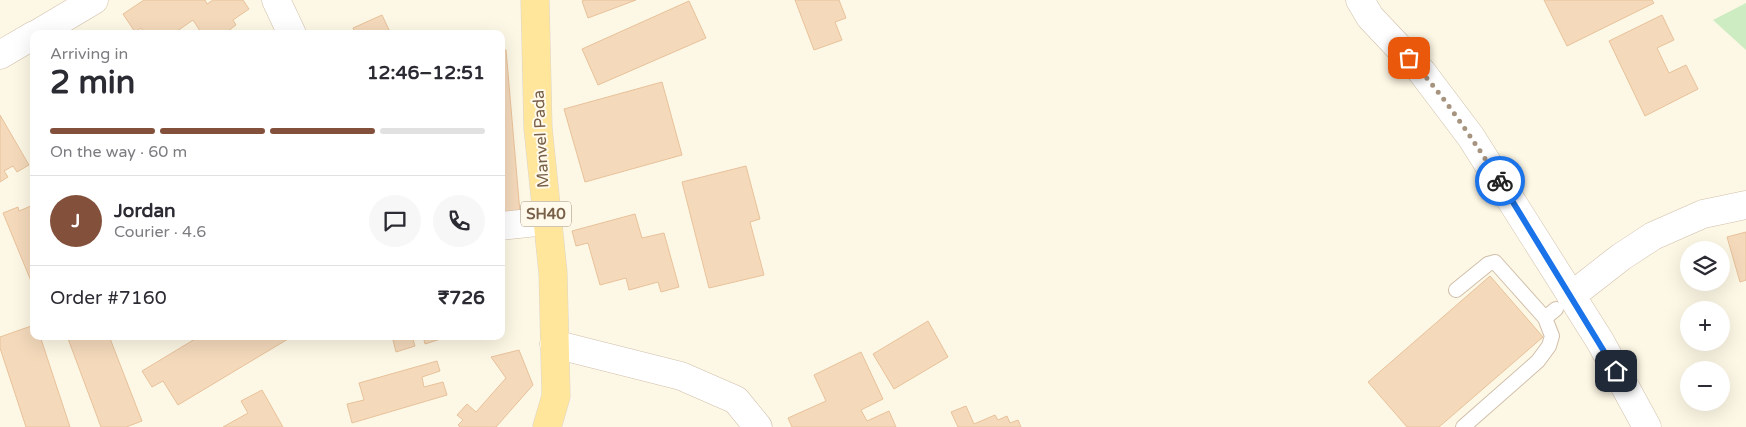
<!DOCTYPE html>
<html lang="en">
<head>
<meta charset="utf-8">
<style>
  :root { --surface:#fff; --page:#f7f7f7; --text:#2b2b33; --muted:#7c7c81; --line:#e1e1e2; --accent:#83513b }
  body { margin:0; font-family:"Varela Round",sans-serif; background:var(--page); color:var(--text); height:100vh; display:flex; flex-direction:column; font-size:19px; white-space:nowrap }
  * { box-sizing:border-box; margin:0 }
  p { font-size:16px; color:var(--muted) }
  .icon { flex:none; width:28px; height:28px; fill:none; stroke:currentColor; stroke-width:2; stroke-linecap:round; stroke-linejoin:round }
  .map { position:relative; flex:1; overflow:hidden }
  .sheet { position:absolute; left:30px; top:30px; width:475px; height:310px; display:flex; flex-direction:column; background:var(--surface); border-radius:10px; box-shadow:0 5px 20px #0002 }
  .sheet>* { flex:none }
  .controls { position:absolute; left:1680px; top:241px; display:grid; gap:10px }
  .controls a { display:grid; place-items:center; width:50px; height:50px; border-radius:50%; background:var(--surface); box-shadow:0 5px 20px #0002; font-size:25px }
  .pin { position:absolute; display:grid; place-items:center; width:42px; height:42px; color:#fff; margin:-21px; border-radius:10px; box-shadow:0 2px 8px #0006 }
  .courier { position:absolute; display:grid; place-items:center; width:50px; height:50px; margin:-25px; border:4px solid #1a73e8; border-radius:50%; background:#fff; color:#222; box-shadow:0 1px 6px #0007 }
  .summary em { font-style:normal; font-weight:700 }
  .summary div { display:flex; flex-direction:column-reverse }
  .summary { display:flex; align-items:center; justify-content:space-between; height:85px; padding:0 20px }
  h1 { font-size:32px; font-weight:700; line-height:38px }
  .bar { display:grid; grid-template-columns:repeat(4,1fr); gap:8px 5px; align-content:center; height:60px; padding:0 20px }
  .bar i { height:6px; border-radius:4px; background:var(--line) }
  .bar .selected { background:var(--accent) }
  .bar p { grid-column:span 4 }
  .line { display:flex; align-items:center; gap:12px; padding:0 20px; border-top:1px solid var(--line) }
  .line div { flex:1 }
  .round { display:grid; place-items:center; flex:none; width:52px; height:52px; border-radius:26px; background:var(--page) }
  .map>svg:first-child { display:block }
</style>
</head>
<body>
<div class="map">
<svg width="1746" height="427" viewBox="0 0 1746 427">
  <rect width="100%" height="100%" fill="#fdf7e5"/>
  <path fill="#ceecc2" d="M1746,3V50L1713,20Z"/>
  <path fill="#f4d9bb" stroke="#e8c29a" d="M144,0H205L207,4L213,0H243L249,9L233,20L236,25L224,34H202L193,20L173,34H145L141,28L135,32L123,14Z
    M585,0H636L588,18L582,1Z
    M795,0H839L846,18L835,22L842,40L814,50Z
    M1544,0H1652L1654,3L1567,46Z
    M689,1L706,38L598,85L582,49Z
    M382,15L391,34H355L353,28Z
    M1662,15L1674,40L1657,48L1669,73L1686,65L1698,89L1645,116L1609,41Z
    M506,50L521,224L501,225V51Z
    M662,82L682,155L585,182L564,109Z
    M0,115L29,165L17,172L13,166L4,171L8,177L0,182Z
    M746,166L760,219L750,222L764,275L709,288L682,182Z
    M34,200V280L31,281L3,213L18,207L19,211L33,205L31,201Z
    M635,214L642,238L664,233L679,287L661,292L658,282L629,290L626,278L600,285L588,243L576,246L572,231Z
    M1746,232V280L1740,282L1727,237Z
    M1490,276L1543,337L1439,427H1407L1368,382Z
    M928,321L948,357L894,389L873,354Z
    M34,325V336H40L70,427H26L0,348V337Z
    M67,336H109L142,421L126,427H101Z
    M200,336H286L288,339L178,405L163,381L152,387L142,371Z
    M392,336H412L415,346L396,352Z
    M423,336H450L425,344Z
    M519,350L533,385L496,427H460L458,425L463,420L457,415L467,404L476,412L506,378L491,357Z
    M861,352L883,399L861,410L867,421L889,411L896,427H792L788,418L826,401L814,375Z
    M437,361L440,371L422,377L424,387L443,382L447,395L352,423L347,404L364,400L359,383Z
    M262,390L283,427H223L248,413L241,401Z
    M966,406L974,424L995,415L998,420L1007,416L1010,423L1018,420L1021,427H958L951,412Z"/>
  <g fill="none" stroke-linecap="round" stroke-linejoin="round">
    <defs>
      <path id="lane" d="M1456,290L1488,264L1495,262L1545,318L1552,336L1549,346L1538,361L1463,427
        M1545,318L1556,309"/>
      <path id="street" d="M276,0L292,34
        M1360,0L1370,17L1422,72L1471,137L1600,341L1647,427
        M37,34L94,0
        M0,55L34,35
        M501,226L546,221
        M1571,296L1621,257L1653,236L1703,214L1746,205
        M554,344L681,376L736,400L758,427"/>
      <path id="primary" d="M535,0L538,128L553,273L556,396L547,427"/>
    </defs>
    <use href="#lane" stroke="#d0bfaa" stroke-width="16"/>
    <use href="#street" stroke="#d0bfaa" stroke-width="29"/>
    <use href="#primary" stroke="#dcd5cf" stroke-width="29"/>
    <use href="#lane" stroke="#fff" stroke-width="14"/>
    <use href="#street" stroke="#fff" stroke-width="28"/>
    <use href="#primary" stroke="#ffe69a" stroke-width="28"/>
  </g>
  <g fill="none" stroke-linecap="round" stroke-linejoin="round">
    <path stroke="#a7947f" stroke-width="5" stroke-dasharray="0 9" d="M1409,58C1444,95 1472,139 1500,181"/>
    <path stroke="#1a73e8" stroke-width="6" d="M1500,181L1616,371"/>
  </g>
  <g text-anchor="middle" dominant-baseline="central" stroke-width="4" stroke-linejoin="round" paint-order="stroke">
    <rect fill="#fffaec" stroke="#a08e79" stroke-width="1" x="521" y="201.5" width="50" height="25" rx="4"/>
    <g font-size="15" font-weight="bold" fill="#785f48">
      <text x="546" y="214">SH40</text>
    </g>
    <g font-size="16" fill="#785f48" stroke="#fffaec">
      <text transform="translate(541 139) rotate(-93)">Manvel Pada</text>
    </g>
  </g>
</svg>
<div class="controls">
<a><svg class="icon" aria-label="layers" viewBox="0 0 24 24"><path d="M12 4l9 5-9 5-9-5zM3 14l9 5 9-5"/></svg></a>
<a>+</a>
<a>−</a>
</div>
<div class="pin" style="left:1409px;top:58px;background:#ea580c"><svg class="icon" aria-label="bag" viewBox="0 0 24 24"><path d="M5 8h14l-1 12H6zM9 8a3 3 0 0 1 6 0"/></svg></div>
<div class="pin" style="left:1616px;top:371px;background:#1f2937"><svg class="icon" aria-label="home" viewBox="0 0 24 24"><path d="M3 11l9-7 9 7M6 9v11h12V9"/></svg></div>
<div class="courier" style="left:1500px;top:181px"><svg class="icon" aria-label="bike" viewBox="0 0 24 24"><circle cx="6" cy="16" r="4"/><circle cx="18" cy="16" r="4"/><path d="M6 16l4-8h5l3 8M10 8l3 8H6M13 5h3"/></svg></div>
<section class="sheet">
<div class="summary"><div><h1>2 min</h1><p>Arriving in</p></div><em>12:46–12:51</em></div>
<div class="bar"><i class="selected"></i><i class="selected"></i><i class="selected"></i><i></i><p>On the way · 60 m</p></div>
<div class="line" style="height:90px"><b class="round" style="background:var(--accent);color:#fff">J</b><div><b>Jordan</b><p>Courier · 4.6</p></div><a class="round"><svg class="icon" aria-label="chat" viewBox="0 0 24 24"><path d="M4 5h16v11H9l-5 4z"/></svg></a><a class="round"><svg class="icon" aria-label="phone" viewBox="0 0 24 24"><path d="M5 4h4l2 5-3 2q2 4 5 5l2-3 5 2v4C11 20 4 13 5 4z"/></svg></a></div>
<div class="line" style="height:65px"><div>Order #7160</div><b>₹726</b></div>
</section>
</div>
</body>
</html>
